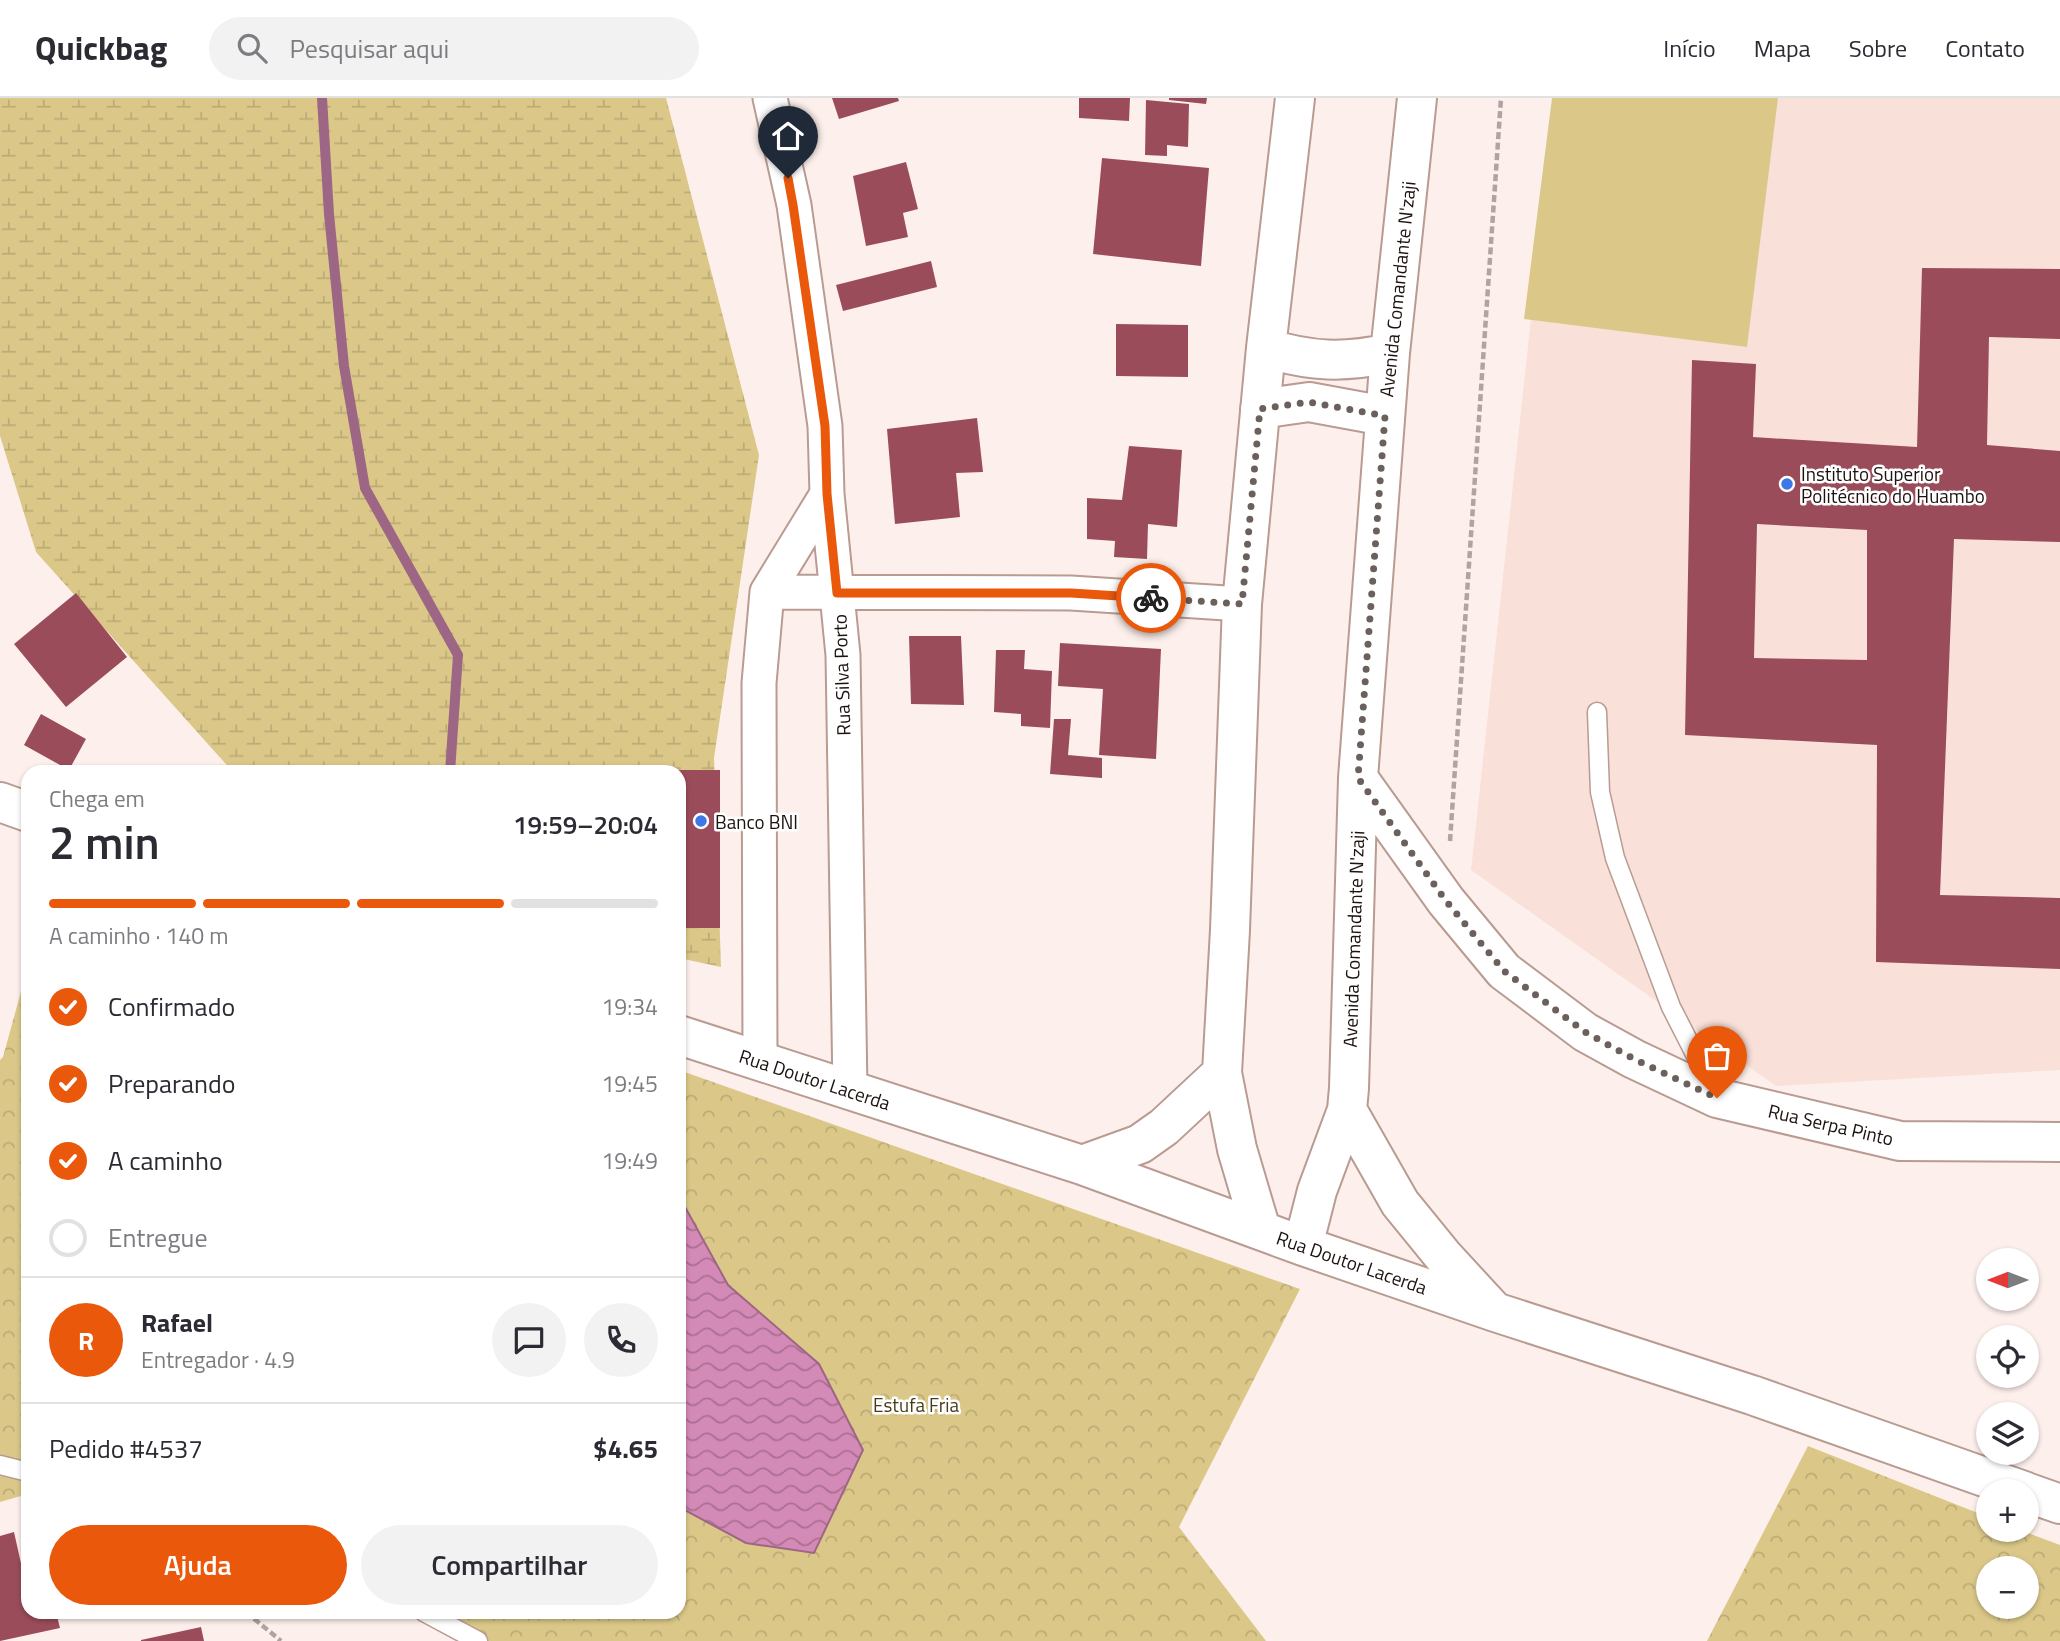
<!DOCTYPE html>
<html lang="pt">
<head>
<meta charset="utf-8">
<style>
  :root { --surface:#fff; --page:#f2f2f3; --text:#2b2b33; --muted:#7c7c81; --line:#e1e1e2; --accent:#ea580c }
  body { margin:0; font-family:"Titillium Web",sans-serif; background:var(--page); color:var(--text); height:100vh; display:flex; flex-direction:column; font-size:26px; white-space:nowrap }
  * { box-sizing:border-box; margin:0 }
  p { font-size:23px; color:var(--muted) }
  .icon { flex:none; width:38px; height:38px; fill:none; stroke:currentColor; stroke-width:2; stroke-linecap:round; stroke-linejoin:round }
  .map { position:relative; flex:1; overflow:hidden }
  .side { position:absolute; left:21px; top:667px; width:665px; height:854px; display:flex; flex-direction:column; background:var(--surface); border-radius:21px; box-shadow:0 2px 5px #0004 }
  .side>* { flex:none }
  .needle { width:46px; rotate:270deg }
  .buttons { position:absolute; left:1976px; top:1150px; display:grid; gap:14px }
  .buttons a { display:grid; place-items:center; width:63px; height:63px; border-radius:50%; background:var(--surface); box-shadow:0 2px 5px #0004; font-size:35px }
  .pin { position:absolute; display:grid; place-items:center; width:60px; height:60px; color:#fff; margin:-72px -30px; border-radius:50% 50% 50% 0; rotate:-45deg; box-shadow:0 0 7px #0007 }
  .pin .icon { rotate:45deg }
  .courier { position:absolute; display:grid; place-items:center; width:70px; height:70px; margin:-35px; border:5px solid #ea580c; border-radius:50%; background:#fff; color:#222; box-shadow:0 2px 9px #0007 }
  .head em { font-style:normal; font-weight:600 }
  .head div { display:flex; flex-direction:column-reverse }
  .head { display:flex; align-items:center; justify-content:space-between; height:119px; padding:0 28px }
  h1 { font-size:46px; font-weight:600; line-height:52px }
  .bar { display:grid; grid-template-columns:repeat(4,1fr); gap:10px 7px; align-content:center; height:84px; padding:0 28px }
  .bar i { height:9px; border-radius:5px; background:var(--line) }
  .bar .active { background:var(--accent) }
  .bar p { grid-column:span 4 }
  .line { display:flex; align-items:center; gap:18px; padding:0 28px; border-top:2px solid var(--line) }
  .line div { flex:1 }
  .round { display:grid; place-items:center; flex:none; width:74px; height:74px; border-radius:37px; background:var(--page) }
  ol { padding:0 28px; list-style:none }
  li { display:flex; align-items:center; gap:21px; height:77px }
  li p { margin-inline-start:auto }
  li .icon { padding:7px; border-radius:50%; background:var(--accent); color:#fff; stroke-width:4 }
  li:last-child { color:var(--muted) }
  li i { width:38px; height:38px; border:4px solid var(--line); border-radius:50% }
  .action { display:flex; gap:14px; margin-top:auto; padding:14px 28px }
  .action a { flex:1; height:80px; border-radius:42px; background:var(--accent); color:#fff; font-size:28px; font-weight:600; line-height:80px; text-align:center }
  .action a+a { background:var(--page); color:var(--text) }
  header { display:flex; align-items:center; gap:42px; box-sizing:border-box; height:98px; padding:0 35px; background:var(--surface); border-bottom:2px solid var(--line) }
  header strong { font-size:33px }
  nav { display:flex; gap:38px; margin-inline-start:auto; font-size:24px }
  .search { width:490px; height:63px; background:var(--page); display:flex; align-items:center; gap:18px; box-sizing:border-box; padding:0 24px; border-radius:38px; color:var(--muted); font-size:26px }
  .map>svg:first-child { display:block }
</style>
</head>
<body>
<header>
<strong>Quickbag</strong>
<div class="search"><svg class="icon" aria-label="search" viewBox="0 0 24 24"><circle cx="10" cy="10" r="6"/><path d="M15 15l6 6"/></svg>Pesquisar aqui</div>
<nav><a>Início</a><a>Mapa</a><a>Sobre</a><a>Contato</a></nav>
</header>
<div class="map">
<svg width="2060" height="1543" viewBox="0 0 2060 1543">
  <defs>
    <pattern id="wetland-marsh" width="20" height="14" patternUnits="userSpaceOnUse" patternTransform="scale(1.75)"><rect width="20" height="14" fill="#dbc889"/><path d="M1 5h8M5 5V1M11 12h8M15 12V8" fill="none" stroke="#bcab75"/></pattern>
    <pattern id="park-crowns" width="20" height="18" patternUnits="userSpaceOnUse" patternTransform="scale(1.75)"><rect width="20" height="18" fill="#dbc889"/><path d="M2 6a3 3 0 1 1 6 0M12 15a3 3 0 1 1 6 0" fill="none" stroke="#bcab75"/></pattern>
    <pattern id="water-waves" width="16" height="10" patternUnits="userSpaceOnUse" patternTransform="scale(1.75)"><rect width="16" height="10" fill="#d48ab6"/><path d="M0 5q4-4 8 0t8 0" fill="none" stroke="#ab6f92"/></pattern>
  </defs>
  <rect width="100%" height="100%" fill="#fdf0ec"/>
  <path fill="#f9e1d9" d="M1555,0H2060V972L1776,988L1471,772Z"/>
  <path fill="#dbc889" d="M1552,0H1778L1747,249L1524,221Z"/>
  <path fill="url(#wetland-marsh)" d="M0,0H666L759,357L714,660L721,869L679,860V674H233L36,454L0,338Z"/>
  <path fill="url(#park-crowns)" fill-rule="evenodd" d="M28,868V1396L0,1404V962L3,959Z
    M679,972L1300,1191L1179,1429L1266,1543H478L424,1514H679Z
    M1808,1348L1988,1419V1432H2020L2060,1447V1543H1707ZM1988,1470H2026V1508H1988Z"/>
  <path fill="url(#water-waves)" stroke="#9d6684" stroke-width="2" d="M679,1098L728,1187L819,1266L863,1352L814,1455L746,1445L679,1409Z"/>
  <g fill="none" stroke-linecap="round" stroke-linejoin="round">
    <path stroke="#9d6684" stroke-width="10" d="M322,0L329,116L344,268L365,390L458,557L450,674"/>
  </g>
  <path fill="#9b4c5a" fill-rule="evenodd" d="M832,0H898L899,3L839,21Z
    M1079,0H1130L1129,23L1079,20Z
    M1169,0H1207L1206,6L1169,2Z
    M1146,2L1189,6L1188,49L1167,47V58L1145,57Z
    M1102,60L1209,70L1201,168L1093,156Z
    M906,64L918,111L903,115L908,139L866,148L853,78Z
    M931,163L937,189L843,213L836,187Z
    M1922,170L2060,171V241L1989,239L1987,347L2060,353V444L1954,441L1940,797L2060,800V871L1876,864L1877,647L1685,637L1692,262L1756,266L1753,339L1917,349ZM1757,426L1867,432V562L1754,560Z
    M1116,226L1188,227V279L1116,278Z
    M977,320L983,374L956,375L960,419L895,426L887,331Z
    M1129,348L1182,352L1177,429L1148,426L1147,461L1114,459L1115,443L1087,441V400L1122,402Z
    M76,495L127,559L66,609L14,546Z
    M909,538H961L964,607L911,606Z
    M1060,545L1161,551L1156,661L1099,657L1103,591L1058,588Z
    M996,552H1025L1024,571L1052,573L1050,630L1021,628V616L994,614Z
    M41,616L86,641L69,672L24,647Z
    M1054,621H1071L1068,657L1102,660V680L1050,676Z
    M679,672H720V830H681Z
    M14,1434L26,1488L28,1487V1514H56L60,1530L0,1543V1438Z
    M201,1529L204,1543H141V1542Z"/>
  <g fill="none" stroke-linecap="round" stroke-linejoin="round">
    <defs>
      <path id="lane" d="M1597,614L1600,694L1615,760L1671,909L1714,993
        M0,1367L28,1374
        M424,1514L478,1543"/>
      <path id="street" d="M770,0L794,107L825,328L827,396L843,557L850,992
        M767,494L1071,495L1242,506
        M760,963L759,585L767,494L827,396"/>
      <path id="secondary" d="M1266,250C1311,264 1344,265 1390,255
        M1260,311L1309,304L1385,318
        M1358,680L1446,803L1504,873L1585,934L1634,961L1717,1000L1900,1043L2060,1044
        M0,704L28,714
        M679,937L1082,1067L1303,1148L1495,1214L1752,1297L2024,1393
        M1347,1012L1400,1105L1444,1159L1491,1210
        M1082,1067L1140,1046L1164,1029L1222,975
        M1261,1132L1237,1051L1222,975L1230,832L1242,506L1266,250L1295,0
        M1303,1148L1317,1093L1347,1012L1349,990L1358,680L1390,255L1417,0
        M2026,1394L2060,1406"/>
    </defs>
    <use href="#lane" stroke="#b99b91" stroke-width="21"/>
    <use href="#street" stroke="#b99b91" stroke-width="37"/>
    <use href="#secondary" stroke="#b99b91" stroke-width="42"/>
    <path stroke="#b0a3a0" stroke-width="4.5" stroke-dasharray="7 3.5" stroke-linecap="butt" d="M1450,743L1501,0
      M246,1514L281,1543"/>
    <use href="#lane" stroke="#fff" stroke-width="18"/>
    <use href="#street" stroke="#fff" stroke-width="33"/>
    <use href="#secondary" stroke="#fff" stroke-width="38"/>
  </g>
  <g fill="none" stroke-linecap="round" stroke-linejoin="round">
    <path stroke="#6b605c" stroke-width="7" stroke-dasharray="0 12.6" d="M1151,500L1242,506L1260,311L1309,304L1385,318L1358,680L1446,803L1504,873L1585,934L1634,961L1717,1000"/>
    <path stroke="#ea580c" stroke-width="9" d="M788,80L793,107L825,328L827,396L837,495H1071L1151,500"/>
  </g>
  <g fill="#3d78e7" stroke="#fff" stroke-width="2.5">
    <circle cx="1787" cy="386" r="7"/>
    <circle cx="701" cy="723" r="7"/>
  </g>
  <g text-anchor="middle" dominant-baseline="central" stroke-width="5" stroke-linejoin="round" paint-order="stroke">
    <g font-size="19" fill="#1d120f" stroke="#fff">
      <text transform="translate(1397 191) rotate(-84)">Avenida Comandante N'zaji</text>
      <text transform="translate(841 577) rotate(-92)">Rua Silva Porto</text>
      <text transform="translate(1353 841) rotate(-88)">Avenida Comandante N'zaji</text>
      <text transform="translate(815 981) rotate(18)">Rua Doutor Lacerda</text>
      <text transform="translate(1831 1026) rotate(13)">Rua Serpa Pinto</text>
      <text transform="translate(1352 1164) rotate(19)">Rua Doutor Lacerda</text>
    </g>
    <g font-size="19" fill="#1d120f" stroke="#fff" text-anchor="start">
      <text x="1801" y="375">Instituto Superior<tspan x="1801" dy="22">Politécnico do Huambo</tspan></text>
      <text x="715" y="723">Banco BNI</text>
    </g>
    <g font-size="19" fill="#473c19" stroke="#fff">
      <text x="916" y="1306">Estufa Fria</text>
    </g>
  </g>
</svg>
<div class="buttons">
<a><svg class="needle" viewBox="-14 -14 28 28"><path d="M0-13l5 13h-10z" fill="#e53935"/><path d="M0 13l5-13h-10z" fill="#7c7c81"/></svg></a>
<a><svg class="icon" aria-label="locate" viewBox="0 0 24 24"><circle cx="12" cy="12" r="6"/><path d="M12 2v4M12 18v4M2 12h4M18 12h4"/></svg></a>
<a><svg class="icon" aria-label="layers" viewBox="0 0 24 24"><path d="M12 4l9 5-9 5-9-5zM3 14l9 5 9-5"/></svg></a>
<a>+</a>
<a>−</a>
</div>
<div class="pin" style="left:1717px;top:1000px;background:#ea580c"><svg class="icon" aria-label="bag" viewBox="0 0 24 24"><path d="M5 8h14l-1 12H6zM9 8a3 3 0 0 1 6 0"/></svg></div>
<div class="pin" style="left:788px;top:80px;background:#1f2937"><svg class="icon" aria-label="home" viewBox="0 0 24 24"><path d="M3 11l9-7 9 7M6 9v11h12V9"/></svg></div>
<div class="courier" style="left:1151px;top:500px"><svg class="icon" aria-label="bike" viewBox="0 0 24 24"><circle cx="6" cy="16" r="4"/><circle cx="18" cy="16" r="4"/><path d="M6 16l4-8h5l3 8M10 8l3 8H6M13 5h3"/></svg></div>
<section class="side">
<div class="head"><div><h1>2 min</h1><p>Chega em</p></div><em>19:59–20:04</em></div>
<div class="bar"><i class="active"></i><i class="active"></i><i class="active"></i><i></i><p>A caminho · 140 m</p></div>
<ol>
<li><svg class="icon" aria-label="check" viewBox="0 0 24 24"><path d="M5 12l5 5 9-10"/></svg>Confirmado<p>19:34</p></li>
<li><svg class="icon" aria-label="check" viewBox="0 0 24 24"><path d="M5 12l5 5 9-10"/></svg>Preparando<p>19:45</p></li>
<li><svg class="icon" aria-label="check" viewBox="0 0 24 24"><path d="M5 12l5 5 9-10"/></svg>A caminho<p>19:49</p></li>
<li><i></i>Entregue</li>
</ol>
<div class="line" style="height:126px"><b class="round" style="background:var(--accent);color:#fff">R</b><div><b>Rafael</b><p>Entregador · 4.9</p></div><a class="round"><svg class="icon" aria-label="chat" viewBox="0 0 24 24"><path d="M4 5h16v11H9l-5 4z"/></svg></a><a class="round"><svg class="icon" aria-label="phone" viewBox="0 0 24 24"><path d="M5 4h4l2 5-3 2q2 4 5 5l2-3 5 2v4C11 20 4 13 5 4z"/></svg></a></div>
<div class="line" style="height:91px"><div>Pedido #4537</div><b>$4.65</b></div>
<div class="action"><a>Ajuda</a><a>Compartilhar</a></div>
</section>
</div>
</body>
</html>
